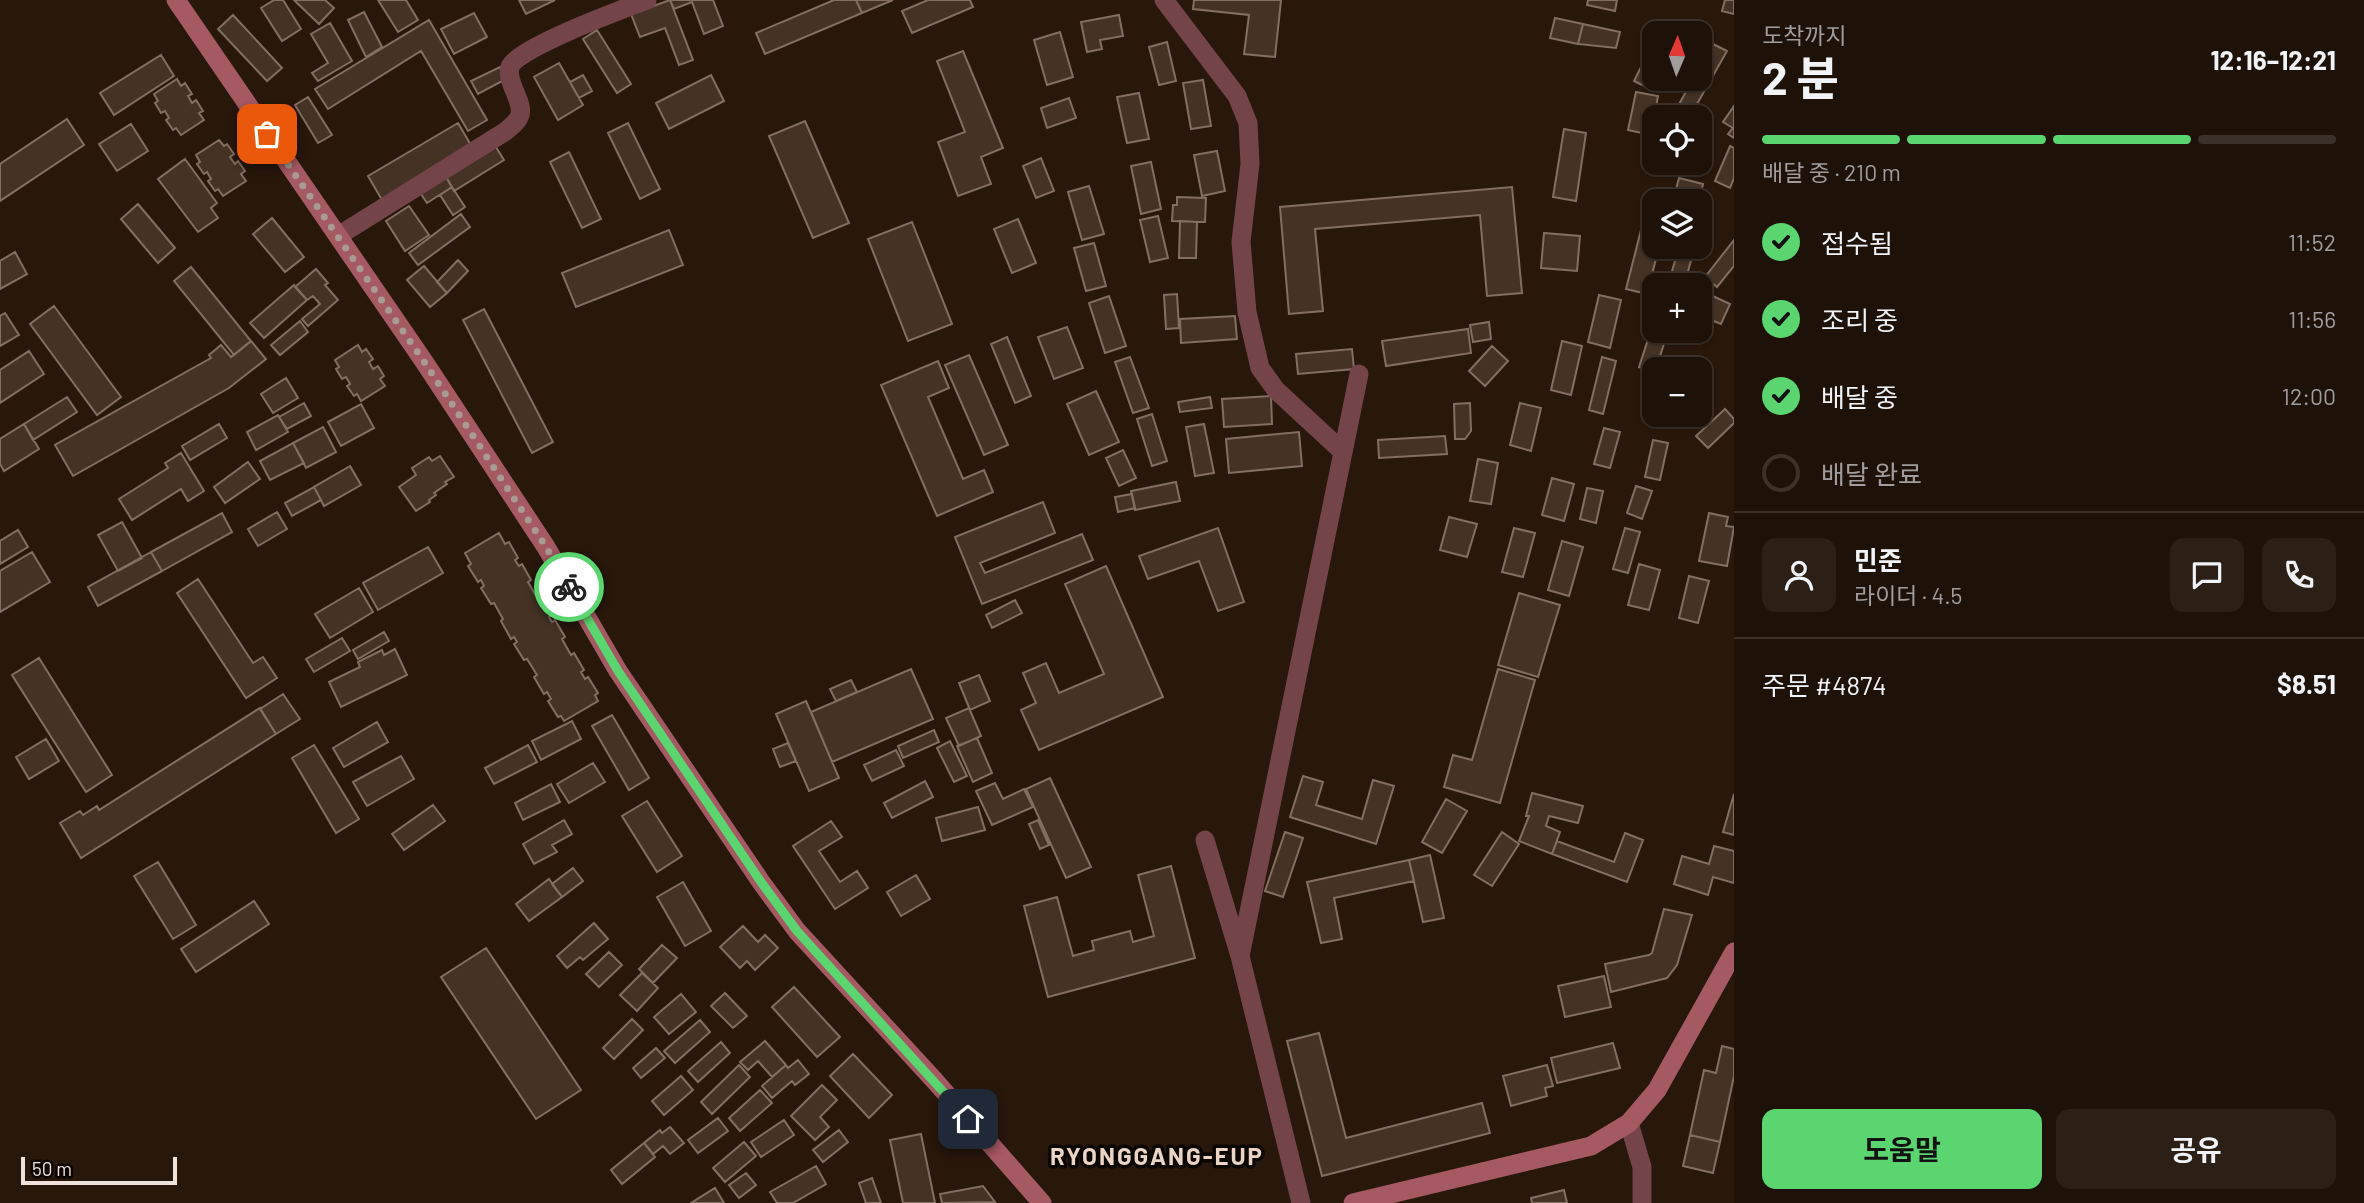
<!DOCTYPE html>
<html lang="ko">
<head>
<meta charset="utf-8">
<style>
  :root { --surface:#1e1108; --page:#2b1f16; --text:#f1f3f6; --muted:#a19d9c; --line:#3c3129; --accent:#5ad56f }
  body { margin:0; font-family:Barlow,"Noto Sans KR",sans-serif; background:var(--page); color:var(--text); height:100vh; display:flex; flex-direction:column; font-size:26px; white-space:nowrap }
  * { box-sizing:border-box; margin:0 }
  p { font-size:23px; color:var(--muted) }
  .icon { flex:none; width:38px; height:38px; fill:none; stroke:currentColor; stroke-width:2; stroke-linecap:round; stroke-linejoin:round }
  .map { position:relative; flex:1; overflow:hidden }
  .side { display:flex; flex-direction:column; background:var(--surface); width:630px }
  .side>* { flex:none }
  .needle { width:46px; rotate:2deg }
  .tools { position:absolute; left:1642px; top:21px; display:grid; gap:14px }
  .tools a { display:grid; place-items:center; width:70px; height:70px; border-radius:14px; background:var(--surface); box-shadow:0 2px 5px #0004,0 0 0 2px var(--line); font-size:35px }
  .scale { position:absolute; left:21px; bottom:18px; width:156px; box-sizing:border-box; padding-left:7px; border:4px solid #eee2da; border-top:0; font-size:19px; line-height:24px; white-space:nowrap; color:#eee2da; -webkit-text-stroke:5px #0b0502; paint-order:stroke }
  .pin { position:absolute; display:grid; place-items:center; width:60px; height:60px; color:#fff; margin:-30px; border-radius:14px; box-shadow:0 4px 10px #0006 }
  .courier { position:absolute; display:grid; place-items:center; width:70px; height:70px; margin:-35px; border:5px solid #5ad56f; border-radius:50%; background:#fff; color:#222; box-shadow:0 2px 9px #0007 }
  .summary em { font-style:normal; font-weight:700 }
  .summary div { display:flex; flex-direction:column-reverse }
  .summary { display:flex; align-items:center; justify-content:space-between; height:119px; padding:0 28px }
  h1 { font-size:46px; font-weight:700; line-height:52px }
  .bar { display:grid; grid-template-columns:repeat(4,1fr); gap:10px 7px; align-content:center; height:84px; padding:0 28px }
  .bar i { height:9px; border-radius:5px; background:var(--line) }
  .bar .active { background:var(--accent) }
  .bar p { grid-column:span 4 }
  .line { display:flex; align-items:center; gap:18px; padding:0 28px; border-top:2px solid var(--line) }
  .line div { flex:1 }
  .round { display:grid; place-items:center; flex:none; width:74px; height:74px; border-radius:14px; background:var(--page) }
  ol { padding:0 28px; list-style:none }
  li { display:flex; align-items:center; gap:21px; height:77px }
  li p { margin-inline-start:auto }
  li .icon { padding:7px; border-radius:50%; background:var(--accent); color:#111; stroke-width:4 }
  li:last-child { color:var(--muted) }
  li i { width:38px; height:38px; border:4px solid var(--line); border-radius:50% }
  .button { display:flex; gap:14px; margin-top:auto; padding:14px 28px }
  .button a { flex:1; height:80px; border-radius:14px; background:var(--accent); color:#111; font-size:28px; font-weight:700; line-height:80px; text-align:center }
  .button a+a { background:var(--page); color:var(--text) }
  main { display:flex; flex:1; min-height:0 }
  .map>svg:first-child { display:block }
</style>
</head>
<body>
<main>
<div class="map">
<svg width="1734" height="1203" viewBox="0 0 1734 1203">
  <rect width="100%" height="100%" fill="#28170b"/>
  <path fill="#443225" stroke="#836f61" stroke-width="2" d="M274,0H283L301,29L282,41L261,8Z
    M294,0H325L334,8L319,24Z
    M378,0H406L418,20L398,32Z
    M519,0H555L526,14Z
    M670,0L693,60L679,65L665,28L640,37L631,14Z
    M670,0H713L723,26L704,34L692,2L674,9Z
    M834,0H856L862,13L765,54L756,33Z
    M856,0H893L862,13Z
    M928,0H970L973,7L912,33L902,11Z
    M1194,0H1281L1275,57L1244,54L1249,15L1193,9Z
    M1588,0H1617L1615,11L1587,5Z
    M1725,0H1734V14L1722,11Z
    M364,12L382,47L366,57L348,20Z
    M474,13L487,37L454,54L441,29Z
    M233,15L282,68L267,81L218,29Z
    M1119,15L1123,36L1100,40L1102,49L1087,52L1081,22Z
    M1555,18L1583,24L1578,44L1550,38Z
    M429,20L487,120L468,131L421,51L328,109L315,89Z
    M330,23L352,61L318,81L312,73L328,63L311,34Z
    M1583,24L1620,32L1616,48L1578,44Z
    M597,30L631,84L617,93L583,39Z
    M1060,32L1073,77L1047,85L1034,40Z
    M1654,41V77L1648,88L1634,81Z
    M1167,42L1176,81L1159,85L1149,47Z
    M1713,44L1727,51L1692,113L1678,106L1693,79H1699V68Z
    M963,51L1003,148L981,157L991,184L958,196L938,142L965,132L937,61Z
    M161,55L174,76L114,115L100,93Z
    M559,63L583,105L558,120L534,77Z
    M500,67L506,79L478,94L471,81Z
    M583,75L592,91L579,98L570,82Z
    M711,75L724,101L669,129L656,103Z
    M177,79L181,86L185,83L192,94L188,96L192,103L196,100L203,111L199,113L204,120L181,135L176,128L173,130L166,120L169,118L165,111L161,113L155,103L158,101L154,94Z
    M1203,80L1211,126L1191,129L1183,83Z
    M1636,92L1658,96L1651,135L1628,130Z
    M1139,93L1149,139L1127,143L1117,97Z
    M308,97L332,135L318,143L295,105Z
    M1069,98L1076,118L1047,128L1041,108Z
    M1734,106V138L1728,134L1733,128L1723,122Z
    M67,119L84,145L0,201V164Z
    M805,121L849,223L813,238L769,136Z
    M458,123L472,147L382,200L368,176Z
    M628,123L660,189L640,199L608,133Z
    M131,124L148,151L117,171L99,144Z
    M1564,129L1586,133L1576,201L1553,197Z
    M219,140L224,146L227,144L234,154L230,157L235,164L238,161L245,171L241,174L246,181L223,196L218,189L215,191L208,181L211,179L207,172L204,174L197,164L200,162L196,155Z
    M494,144L504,160L454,191L445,175Z
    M1730,146L1734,148V178L1730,188L1715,181Z
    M1217,151L1225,191L1202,196L1194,155Z
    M569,152L601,219L582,228L550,162Z
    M1041,158L1054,191L1036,198L1023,166Z
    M185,159L217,203L211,208L218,218L198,232L158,179Z
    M1151,162L1161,209L1141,214L1131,166Z
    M445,175L452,187L427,203L419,191Z
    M1679,178L1703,184L1699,201H1673Z
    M1089,186L1104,234L1082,240L1068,192Z
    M452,187L465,207L453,215L440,195Z
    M1512,187L1522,293L1487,296L1480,215L1315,229L1323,311L1289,314L1280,207Z
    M1177,197L1206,198L1205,222L1172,221L1173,205H1177Z
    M138,204L175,248L158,263L121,219Z
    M409,206L429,235L405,251L386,221Z
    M461,214L470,227L418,265L409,253Z
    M1158,216L1168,258L1150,262L1140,220Z
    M272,218L304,257L285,272L253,234Z
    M1018,219L1036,263L1012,273L994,229Z
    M1180,221L1197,222L1196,258H1179Z
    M912,222L952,324L908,341L868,239Z
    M669,230L683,265L576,307L562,273Z
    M1641,230L1654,234V247H1659L1647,294L1626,289Z
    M1544,233L1580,236L1577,271L1541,268Z
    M1734,240V266L1717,287L1705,277Z
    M1094,243L1106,286L1086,291L1074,248Z
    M1679,247H1695L1684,285H1668Z
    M15,252L27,274L0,289V261Z
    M458,260L468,271L447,293L437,282Z
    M424,266L447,293L430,307L407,280Z
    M191,267L251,341L234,355L174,281Z
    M316,269L328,283L325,285L338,300L308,326L302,319L320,304L313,296L307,300L295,287Z
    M294,285L307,300L264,338L250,323Z
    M1704,292L1730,304L1721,324L1699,315V303Z
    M1177,294L1179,328L1166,329L1164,295Z
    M1599,295L1621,300L1610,348L1588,342Z
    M1109,296L1126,346L1105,353L1089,303Z
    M54,306L121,397L97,415L30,324Z
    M484,309L553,442L532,453L463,320Z
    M5,313L19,335L0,346V316Z
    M1235,316L1237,339L1181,343L1180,319Z
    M300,321L308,332L280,355L271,345Z
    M1654,321V331H1668L1656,369H1654V372L1639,367Z
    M1489,322L1491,339L1473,342L1470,325Z
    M1067,327L1083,368L1054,379L1038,337Z
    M1468,329L1471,353L1386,366L1382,341Z
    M1007,337L1031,396L1015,403L991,344Z
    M251,341L266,359L229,388L73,476L55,445L211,358L209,355L221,345L231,357Z
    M1562,341L1582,346L1571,395L1551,390Z
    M358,345L362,352L366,349L373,359L369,362L373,369L378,366L384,376L380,379L385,386L361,401L357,394L354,396L347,386L350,384L346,377L342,379L336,369L339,367L335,360Z
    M1492,346L1508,361L1485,386L1469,371Z
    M1352,349L1354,369L1298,374L1296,354Z
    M29,351L44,374L0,403V370Z
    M969,355L1008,445L984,455L945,365Z
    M1130,357L1149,408L1133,413L1115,362Z
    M1602,357L1616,361L1603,414L1589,410Z
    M938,361L949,388L928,397L963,479L984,470L993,492L937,516L881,385Z
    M286,378L298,398L273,413L261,394Z
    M1096,391L1119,442L1089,455L1067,404Z
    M1271,396L1272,424L1224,427L1222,399Z
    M67,397L77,412L33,440L24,424Z
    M1210,397L1212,408L1180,412L1178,402Z
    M304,403L311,416L287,429L279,417Z
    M1470,403L1471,431L1465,439H1455L1454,404Z
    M1520,403L1541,408L1531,451L1510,445Z
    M361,404L374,428L341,446L328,422Z
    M1725,409L1734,419V423L1708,448L1696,436Z
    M1152,414L1167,461L1152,466L1137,419Z
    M278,415L288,432L256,450L247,432Z
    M24,424L39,449L4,471L0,464V439Z
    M219,424L227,438L190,460L182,446Z
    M1204,424L1214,473L1195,476L1186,427Z
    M323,427L336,452L306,468L293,443Z
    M1604,428L1620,432L1610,468L1594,464Z
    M1299,432L1302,466L1229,473L1226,439Z
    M1445,436L1447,454L1379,458L1378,440Z
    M1653,440L1668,443L1660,480L1645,477Z
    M293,443L304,463L270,480L260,461Z
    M1123,450L1136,478L1119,486L1106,458Z
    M181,453L204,491L188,501L181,489L132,520L119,499L168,468L165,463Z
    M440,456L454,477L445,482L447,484L434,493L436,495L429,500L430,502L416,511L399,487L416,475L412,468L429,457L432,461Z
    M1478,459L1498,463L1491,504L1470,501Z
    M248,462L260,479L225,503L214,487Z
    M350,466L361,485L324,506L314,487Z
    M1552,478L1574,484L1564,521L1542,515Z
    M1176,482L1180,501L1135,510L1131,491Z
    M1636,486L1652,491L1642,519L1627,513Z
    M314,487L321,500L292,516L285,503Z
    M1587,488L1603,491L1596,523L1580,519Z
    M1132,494L1135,508L1118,512L1115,497Z
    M1043,502L1055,533L980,563L985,573L1082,534L1093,560L982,604L955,537Z
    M277,512L287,529L258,546L248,529Z
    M222,513L232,532L162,571L151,552Z
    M1709,513L1728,517L1726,526L1734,527L1727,566L1699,561Z
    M1449,517L1477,524L1467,557L1440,550Z
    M122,522L142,558L118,571L98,535Z
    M1218,528L1244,602L1218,611L1199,561L1148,579L1139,556Z
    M1514,528L1535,533L1523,577L1502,572Z
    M1625,528L1640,532L1628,573L1613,569Z
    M18,530L28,547L0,564V541Z
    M499,533L505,544L509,542L518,558L515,560L519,566L522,564L531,580L528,582L538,599L541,597L552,615L549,617L552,622L555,620L565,637L562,639L571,655L574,653L584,670L581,672L585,679L588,677L598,693L595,695L598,701L564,721L561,716L558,717L548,701L551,699L547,692L544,694L534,677L537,675L527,659L524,660L514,644L517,642L514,637L511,639L501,621L503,619L494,603L491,604L481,588L484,586L481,580L478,582L468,566L471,564L465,553Z
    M1562,541L1583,547L1569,596L1548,590Z
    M428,547L443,573L378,610L363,583Z
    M32,552L50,582L0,612V571Z
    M151,552L162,571L98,606L88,587Z
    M1639,564L1660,570L1649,610L1628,605Z
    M1106,566L1163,697L1039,750L1021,710L1036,703L1023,673L1046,663L1059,693L1104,674L1065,584Z
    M1689,576L1709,581L1698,623L1679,618Z
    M198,579L253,663L263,657L277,678L246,698L177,593Z
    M359,588L373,612L330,638L315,614Z
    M1519,593L1560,605L1538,677L1498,665Z
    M1015,600L1022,613L992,628L986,615Z
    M384,632L389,641L358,659L353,650Z
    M342,638L350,651L314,672L306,659Z
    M395,649L407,675L341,707L329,682L360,667L358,662L382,650L384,655Z
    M39,658L112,775L86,792L12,675Z
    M911,669L933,719L832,762L811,712Z
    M1498,669L1535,680L1500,803L1444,787L1453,755L1472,760Z
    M979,675L990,701L970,710L959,683Z
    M851,680L857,692L836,701L830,689Z
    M283,694L300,719L276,734L260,709Z
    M806,701L839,778L809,791L776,714Z
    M260,708L276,734L81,858L60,823L80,811L83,815L97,806L99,810Z
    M969,708L981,736L959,746L946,718Z
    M612,715L649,778L629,790L592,726Z
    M572,721L581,739L541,760L532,741Z
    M377,722L388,742L344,767L333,748Z
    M934,730L939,742L903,758L898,746Z
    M977,738L992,773L973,782L957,746Z
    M46,739L59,761L29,779L16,757Z
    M950,741L967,776L954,782L937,748Z
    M788,743L796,761L780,767L773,749Z
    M314,745L359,819L336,833L292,758Z
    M528,745L537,762L494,784L485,768Z
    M896,750L904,766L872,781L864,765Z
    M401,756L414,779L367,806L353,782Z
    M593,763L605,782L569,803L557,784Z
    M1303,776L1323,782L1316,805L1362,819L1373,780L1394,786L1376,844L1290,817Z
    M1050,778L1091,867L1066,878L1026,789Z
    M925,781L933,797L892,818L884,803Z
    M995,783L1003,799L1024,789L1033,807L992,825L976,791Z
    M551,784L560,802L523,820L515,803Z
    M1532,793L1583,806L1578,823L1549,816L1546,826L1560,832L1552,854L1519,841L1529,816H1526Z
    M1734,794V835L1723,832Z
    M1446,799L1467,811L1442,853L1422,842Z
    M647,801L682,856L657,872L622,816Z
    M433,805L445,821L404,850L392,834Z
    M978,807L985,830L942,841L936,818Z
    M564,820L572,834L552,845L557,852L534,864L523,844Z
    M1038,820L1049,845L1040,849L1029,824Z
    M831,821L842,837L819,851L840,882L857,871L868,888L835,909L793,846Z
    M1285,832L1303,838L1283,897L1265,891Z
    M1502,832L1519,844L1492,886L1474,875Z
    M1625,833L1643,840L1627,882L1552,854L1557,841L1614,862Z
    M1714,846L1734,851V883L1713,877L1708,895L1674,884L1682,856L1709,864Z
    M1430,855L1444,918L1423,922L1409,860Z
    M1409,860L1414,881L1334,898L1342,939L1321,943L1307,882Z
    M158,862L196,925L173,939L134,876Z
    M1171,866L1195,958L1048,997L1024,906L1057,897L1073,956L1094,950L1092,941L1130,931L1133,942L1154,936L1138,875Z
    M573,868L583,881L562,897L552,884Z
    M916,875L930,899L901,916L887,892Z
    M549,879L562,897L529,921L516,904Z
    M683,882L711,931L685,946L657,897Z
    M254,901L269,924L196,972L181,949Z
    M1664,909L1692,915L1677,965L1667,978L1611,992L1605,964L1649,955L1652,953Z
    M594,923L608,939L583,960L580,957L567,968L557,956Z
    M743,926L758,942L765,935L778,948L755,970L747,961L740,968L720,947Z
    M662,945L677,958L653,983L639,969Z
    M486,948L581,1090L536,1119L441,977Z
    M609,952L622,965L599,987L586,974Z
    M642,973L658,988L637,1011L620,995Z
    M1604,976L1611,1007L1565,1017L1558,986Z
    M794,987L840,1037L817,1057L772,1007Z
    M725,993L747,1016L733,1028L711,1006Z
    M681,994L696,1012L669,1034L654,1017Z
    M632,1019L643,1030L614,1059L603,1048Z
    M700,1020L710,1032L675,1063L664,1051Z
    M1319,1033L1346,1138L1482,1103L1490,1133L1322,1176L1287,1041Z
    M765,1041L786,1065L772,1077L758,1061L748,1070L740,1062Z
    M721,1042L730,1053L698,1082L688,1071Z
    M1613,1043L1620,1068L1557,1083L1551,1058Z
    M1722,1046L1734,1049V1076L1720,1142L1690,1135L1704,1070L1716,1073Z
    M656,1048L665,1058L641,1078L633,1068Z
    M853,1054L892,1095L869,1118L830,1076Z
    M798,1060L809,1074L795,1085L792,1081L772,1098L762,1086L786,1065L788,1068Z
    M739,1065L750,1077L712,1114L701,1102Z
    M1547,1065L1553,1086L1545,1088L1547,1096L1511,1106L1503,1076Z
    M681,1076L693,1090L664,1115L652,1101Z
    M822,1085L837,1100L820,1117L829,1127L815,1140L791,1116Z
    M760,1090L772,1103L740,1131L729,1118Z
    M718,1118L728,1131L698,1153L688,1140Z
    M784,1120L794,1135L761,1157L751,1142Z
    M670,1127L684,1143L670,1154L663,1146L653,1154L644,1143L660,1130L662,1133Z
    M839,1130L848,1142L823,1162L813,1150Z
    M921,1134L935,1203H903L890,1140Z
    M1690,1135L1720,1142L1713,1173L1683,1166Z
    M744,1142L756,1156L725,1182L713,1168Z
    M644,1143L655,1157L622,1184L611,1170Z
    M816,1166L826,1184L793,1203H777L770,1192Z
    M746,1173L756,1185L739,1198L729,1185Z
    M872,1178L881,1203H866L859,1183Z
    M983,1186L995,1202L942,1203L940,1194Z
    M715,1188L724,1203H691Z
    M1564,1190L1567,1203H1532L1531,1198Z"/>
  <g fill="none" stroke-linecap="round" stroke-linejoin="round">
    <path stroke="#744449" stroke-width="19" d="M1164,0L1237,96L1248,123L1250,164L1241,242L1247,312L1260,368L1276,390L1342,451
      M338,236L506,131C510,127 515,124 518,119C528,105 505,84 510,67C517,48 623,9 647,0
      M1205,840L1240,956L1301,1203
      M1240,956L1359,374"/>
    <path stroke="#744449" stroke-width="19" d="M1629,1123L1642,1167V1203"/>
    <path stroke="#a55962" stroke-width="19" d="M176,0L425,363L546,547L618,671L761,882L797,931L935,1081L1042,1203
      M1353,1203L1591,1146L1629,1123L1657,1090L1734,952"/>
  </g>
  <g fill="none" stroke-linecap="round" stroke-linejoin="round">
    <path stroke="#a99b92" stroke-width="7" stroke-dasharray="0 12.6" d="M267,134L425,363L546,547L569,587"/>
    <path stroke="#5ad56f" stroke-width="9" d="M569,587L618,671L761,882L797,931L968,1119"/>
  </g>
  <g text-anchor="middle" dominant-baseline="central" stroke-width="7" stroke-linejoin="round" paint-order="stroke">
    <g font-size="24" font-weight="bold" letter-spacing="2" fill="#ebd4c4" stroke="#0b0502">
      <text x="1157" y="1155">RYONGGANG-EUP</text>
    </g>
  </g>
</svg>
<div class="tools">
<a><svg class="needle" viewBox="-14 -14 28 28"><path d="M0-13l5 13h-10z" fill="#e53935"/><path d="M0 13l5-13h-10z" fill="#a19d9c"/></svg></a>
<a><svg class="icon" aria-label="locate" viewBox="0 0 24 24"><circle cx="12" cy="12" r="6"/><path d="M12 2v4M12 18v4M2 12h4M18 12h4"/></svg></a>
<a><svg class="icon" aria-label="layers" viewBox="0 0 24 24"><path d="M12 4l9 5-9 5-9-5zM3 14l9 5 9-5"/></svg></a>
<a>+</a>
<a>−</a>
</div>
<div class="scale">50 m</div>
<div class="pin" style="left:267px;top:134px;background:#ea580c"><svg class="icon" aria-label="bag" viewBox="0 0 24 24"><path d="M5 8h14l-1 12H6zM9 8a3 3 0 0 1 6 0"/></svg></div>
<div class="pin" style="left:968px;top:1119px;background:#1f2937"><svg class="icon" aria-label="home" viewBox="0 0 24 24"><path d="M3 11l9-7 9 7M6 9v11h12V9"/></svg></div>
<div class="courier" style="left:569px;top:587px"><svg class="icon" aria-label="bike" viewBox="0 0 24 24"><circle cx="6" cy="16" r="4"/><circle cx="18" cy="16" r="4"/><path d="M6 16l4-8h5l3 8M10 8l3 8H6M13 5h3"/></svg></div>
</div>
<section class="side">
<div class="summary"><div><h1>2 분</h1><p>도착까지</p></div><em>12:16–12:21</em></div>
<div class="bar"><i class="active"></i><i class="active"></i><i class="active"></i><i></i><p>배달 중 · 210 m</p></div>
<ol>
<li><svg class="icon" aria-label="check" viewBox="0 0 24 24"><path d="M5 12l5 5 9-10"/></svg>접수됨<p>11:52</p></li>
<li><svg class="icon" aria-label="check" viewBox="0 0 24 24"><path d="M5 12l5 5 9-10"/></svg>조리 중<p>11:56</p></li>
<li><svg class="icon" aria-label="check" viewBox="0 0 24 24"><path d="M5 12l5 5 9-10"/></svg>배달 중<p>12:00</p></li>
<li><i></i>배달 완료</li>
</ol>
<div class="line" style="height:126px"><a class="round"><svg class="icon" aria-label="person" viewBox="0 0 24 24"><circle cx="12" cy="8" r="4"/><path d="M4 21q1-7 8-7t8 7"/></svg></a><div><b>민준</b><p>라이더 · 4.5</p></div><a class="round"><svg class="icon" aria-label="chat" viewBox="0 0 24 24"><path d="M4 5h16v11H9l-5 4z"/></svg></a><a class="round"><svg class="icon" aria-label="phone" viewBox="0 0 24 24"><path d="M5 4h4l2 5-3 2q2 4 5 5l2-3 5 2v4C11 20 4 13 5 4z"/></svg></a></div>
<div class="line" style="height:91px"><div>주문 #4874</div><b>$8.51</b></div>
<div class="button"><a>도움말</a><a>공유</a></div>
</section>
</main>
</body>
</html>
